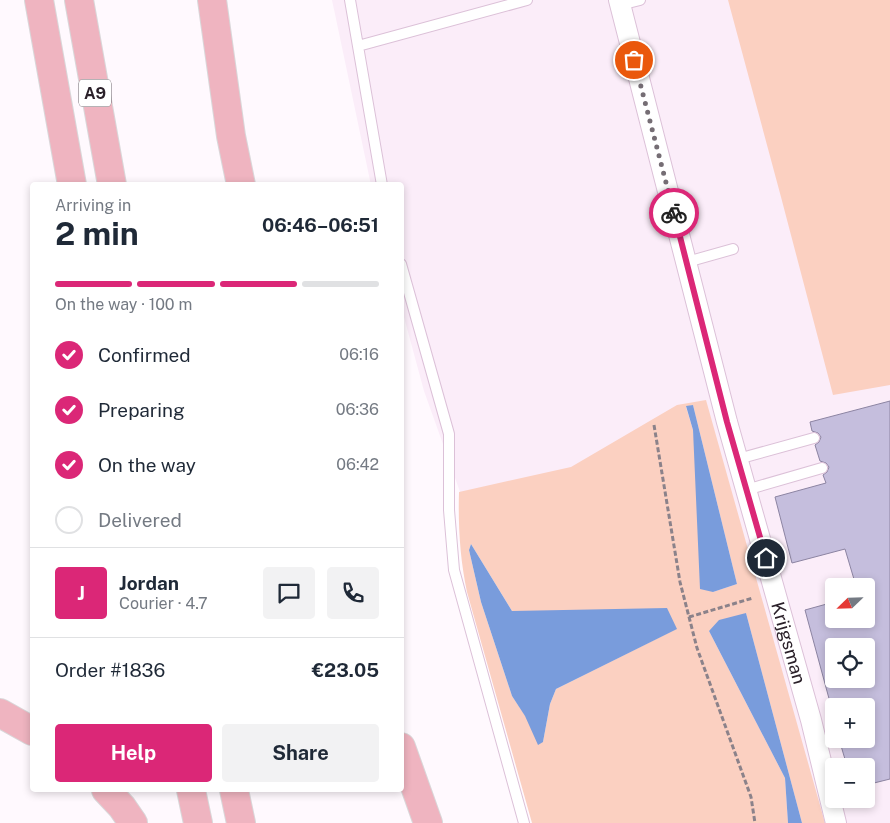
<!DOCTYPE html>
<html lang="en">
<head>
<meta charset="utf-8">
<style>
  :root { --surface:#fff; --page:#f2f2f3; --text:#1f2937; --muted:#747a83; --line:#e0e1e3; --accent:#db2777 }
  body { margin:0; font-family:"Public Sans",sans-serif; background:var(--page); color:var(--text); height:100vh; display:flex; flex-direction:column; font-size:19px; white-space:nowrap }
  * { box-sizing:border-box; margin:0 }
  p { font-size:16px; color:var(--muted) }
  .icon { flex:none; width:28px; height:28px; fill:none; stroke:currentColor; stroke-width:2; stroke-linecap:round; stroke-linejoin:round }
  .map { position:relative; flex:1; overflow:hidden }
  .side { position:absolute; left:30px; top:182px; width:374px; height:610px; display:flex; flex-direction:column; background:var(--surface); border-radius:5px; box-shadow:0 2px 8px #0003 }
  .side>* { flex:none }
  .needle { width:32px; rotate:247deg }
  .tools { position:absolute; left:825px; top:578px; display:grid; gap:10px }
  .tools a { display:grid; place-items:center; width:50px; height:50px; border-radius:5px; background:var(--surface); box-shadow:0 2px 8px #0003; font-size:25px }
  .pin { position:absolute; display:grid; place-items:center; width:42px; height:42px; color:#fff; margin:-21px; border:2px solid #fff; border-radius:50%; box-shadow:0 1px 5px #0007 }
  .courier { position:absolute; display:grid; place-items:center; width:50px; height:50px; margin:-25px; border:4px solid #db2777; border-radius:50%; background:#fff; color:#222; box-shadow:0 1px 6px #0007 }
  .head em { font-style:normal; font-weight:700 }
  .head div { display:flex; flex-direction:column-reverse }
  .head { display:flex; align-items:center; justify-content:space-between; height:85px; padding:0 25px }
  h1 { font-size:32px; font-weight:700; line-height:38px }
  .bar { display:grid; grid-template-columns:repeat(4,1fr); gap:8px 5px; align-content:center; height:60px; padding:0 25px }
  .bar i { height:6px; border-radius:4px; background:var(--line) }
  .bar .on { background:var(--accent) }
  .bar p { grid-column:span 4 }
  .line { display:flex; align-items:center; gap:12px; padding:0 25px; border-top:1px solid var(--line) }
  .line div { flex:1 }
  .round { display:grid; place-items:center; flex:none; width:52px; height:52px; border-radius:5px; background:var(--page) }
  ol { padding:0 25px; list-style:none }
  li { display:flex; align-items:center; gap:15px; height:55px }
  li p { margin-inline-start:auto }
  li .icon { padding:5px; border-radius:50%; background:var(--accent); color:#fff; stroke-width:4 }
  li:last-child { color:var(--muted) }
  li i { width:28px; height:28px; border:2px solid var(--line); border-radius:50% }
  .action { display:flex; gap:10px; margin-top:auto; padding:10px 25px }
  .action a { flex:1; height:58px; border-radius:5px; background:var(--accent); color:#fff; font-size:20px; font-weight:700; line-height:58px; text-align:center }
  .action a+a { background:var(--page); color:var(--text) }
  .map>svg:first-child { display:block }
</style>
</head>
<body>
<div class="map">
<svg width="890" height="823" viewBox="0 0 890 823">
  <rect width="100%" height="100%" fill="#fff9fe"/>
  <path fill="#fbedf9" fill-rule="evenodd" d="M332,0H890V823H677L464,503L424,391L401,306V185H371ZM834,586H866V619H834ZM834,646H866V679H834ZM834,706H866V739H834ZM834,766H866V799H834Z"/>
  <path fill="#fbd0c1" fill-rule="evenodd" d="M728,0H890V385L833,395L781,197Z
    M706,400L825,823H802L746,613L709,631L785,778L788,823H532L467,592C460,559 458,526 459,492L571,467L677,405ZM693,405L737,584L713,592L693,430L686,407ZM471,544L512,611L676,629L556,689L550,704L543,742L512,696L481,602L469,550Z"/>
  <path fill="#799cdc" d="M693,405L737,584L713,592L700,589L693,430L686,406Z
    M471,544L512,611L667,608L677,629L556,689L550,704L543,742L538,745L525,716L512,696L481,602L469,550Z
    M746,613L802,823H788L785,778L709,631L719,620Z"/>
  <path fill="#c5bedd" stroke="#8c84a2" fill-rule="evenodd" d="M890,401V779L866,785V766H847L839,739H866V706H834V717L805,610L834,602V619H866V586H856L845,549L792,563L775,497L826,483L823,475L827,472L829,467L826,463L820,461L815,445L819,442L821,437L818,433L812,431L810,422ZM834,646H866V679H834Z"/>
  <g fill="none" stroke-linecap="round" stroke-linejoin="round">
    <defs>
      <path id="service" d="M350,0L382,185
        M620,5L640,0
        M358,46L527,0
        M687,262L733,249
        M401,264L449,434V510L454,570L524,823
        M738,459L814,438
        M746,490L822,468"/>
      <g id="minor">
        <path id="s1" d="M619,0L727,422L811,720L836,823"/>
      </g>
      <path id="motorway" d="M39,0L72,185
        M79,0L112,185
        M212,0L231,136L241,185
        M0,713L32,731
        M401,747L428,823
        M106,790L122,807L133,823
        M191,790L198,823
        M234,790L241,823"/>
    </defs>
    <use href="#service" stroke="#dcc1d8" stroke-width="12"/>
    <use href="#minor" stroke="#dcc1d8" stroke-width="22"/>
    <use href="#motorway" stroke="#d9d7d9" stroke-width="30"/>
    <path stroke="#8b828a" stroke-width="3" stroke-dasharray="5 2.5" stroke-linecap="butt" d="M654,425L680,582L697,648L751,797L755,823
      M689,617L753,598"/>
    <use href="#service" stroke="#fff" stroke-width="10"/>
    <use href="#minor" stroke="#fff" stroke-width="20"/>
    <use href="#motorway" stroke="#efb4c0" stroke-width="28"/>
  </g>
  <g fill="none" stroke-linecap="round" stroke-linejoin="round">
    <path stroke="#756d74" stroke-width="5" stroke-dasharray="0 9" d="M634,60L674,213"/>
    <path stroke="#db2777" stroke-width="6" d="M674,213L727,422L766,558"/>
  </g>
  <g text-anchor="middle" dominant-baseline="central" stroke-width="4" stroke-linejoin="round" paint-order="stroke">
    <rect fill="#fff" stroke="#6b646a" stroke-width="1" x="79" y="79.5" width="32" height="27" rx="4"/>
    <g font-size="16" font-weight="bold" fill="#2b212a">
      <text x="95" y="93">A9</text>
    </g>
    <g font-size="18" fill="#2b212a" stroke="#fff">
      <text stroke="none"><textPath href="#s1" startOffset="665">Krijgsman</textPath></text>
    </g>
  </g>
</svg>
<div class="tools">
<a><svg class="needle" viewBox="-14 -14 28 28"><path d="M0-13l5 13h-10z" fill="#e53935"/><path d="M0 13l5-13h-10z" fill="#747a83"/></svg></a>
<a><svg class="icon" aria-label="locate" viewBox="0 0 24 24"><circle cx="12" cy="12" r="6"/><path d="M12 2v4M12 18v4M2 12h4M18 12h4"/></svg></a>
<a>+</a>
<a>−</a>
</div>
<div class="pin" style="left:634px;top:60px;background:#ea580c"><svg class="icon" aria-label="bag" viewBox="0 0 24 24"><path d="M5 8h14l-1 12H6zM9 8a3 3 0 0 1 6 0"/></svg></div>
<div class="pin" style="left:766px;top:558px;background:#1f2937"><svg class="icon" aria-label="home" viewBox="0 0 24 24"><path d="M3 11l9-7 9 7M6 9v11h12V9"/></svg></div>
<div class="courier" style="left:674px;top:213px"><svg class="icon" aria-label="bike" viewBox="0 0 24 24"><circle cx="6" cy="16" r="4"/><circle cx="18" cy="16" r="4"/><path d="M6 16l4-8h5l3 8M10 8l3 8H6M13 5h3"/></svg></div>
<section class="side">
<div class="head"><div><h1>2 min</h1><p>Arriving in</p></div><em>06:46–06:51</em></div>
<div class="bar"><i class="on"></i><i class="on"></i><i class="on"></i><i></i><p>On the way · 100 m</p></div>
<ol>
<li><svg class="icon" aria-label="check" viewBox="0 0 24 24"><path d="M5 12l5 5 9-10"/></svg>Confirmed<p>06:16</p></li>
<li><svg class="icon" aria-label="check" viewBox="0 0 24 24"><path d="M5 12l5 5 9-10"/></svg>Preparing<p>06:36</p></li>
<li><svg class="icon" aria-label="check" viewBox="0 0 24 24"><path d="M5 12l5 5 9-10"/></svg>On the way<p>06:42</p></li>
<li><i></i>Delivered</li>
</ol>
<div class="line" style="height:90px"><b class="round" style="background:var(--accent);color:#fff">J</b><div><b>Jordan</b><p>Courier · 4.7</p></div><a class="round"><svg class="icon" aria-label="chat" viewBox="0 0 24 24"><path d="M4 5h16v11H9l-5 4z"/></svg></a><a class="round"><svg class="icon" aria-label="phone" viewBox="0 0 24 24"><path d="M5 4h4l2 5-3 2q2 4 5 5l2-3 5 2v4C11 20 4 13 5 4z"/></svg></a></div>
<div class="line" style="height:65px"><div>Order #1836</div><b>€23.05</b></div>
<div class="action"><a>Help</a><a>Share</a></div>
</section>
</div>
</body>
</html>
